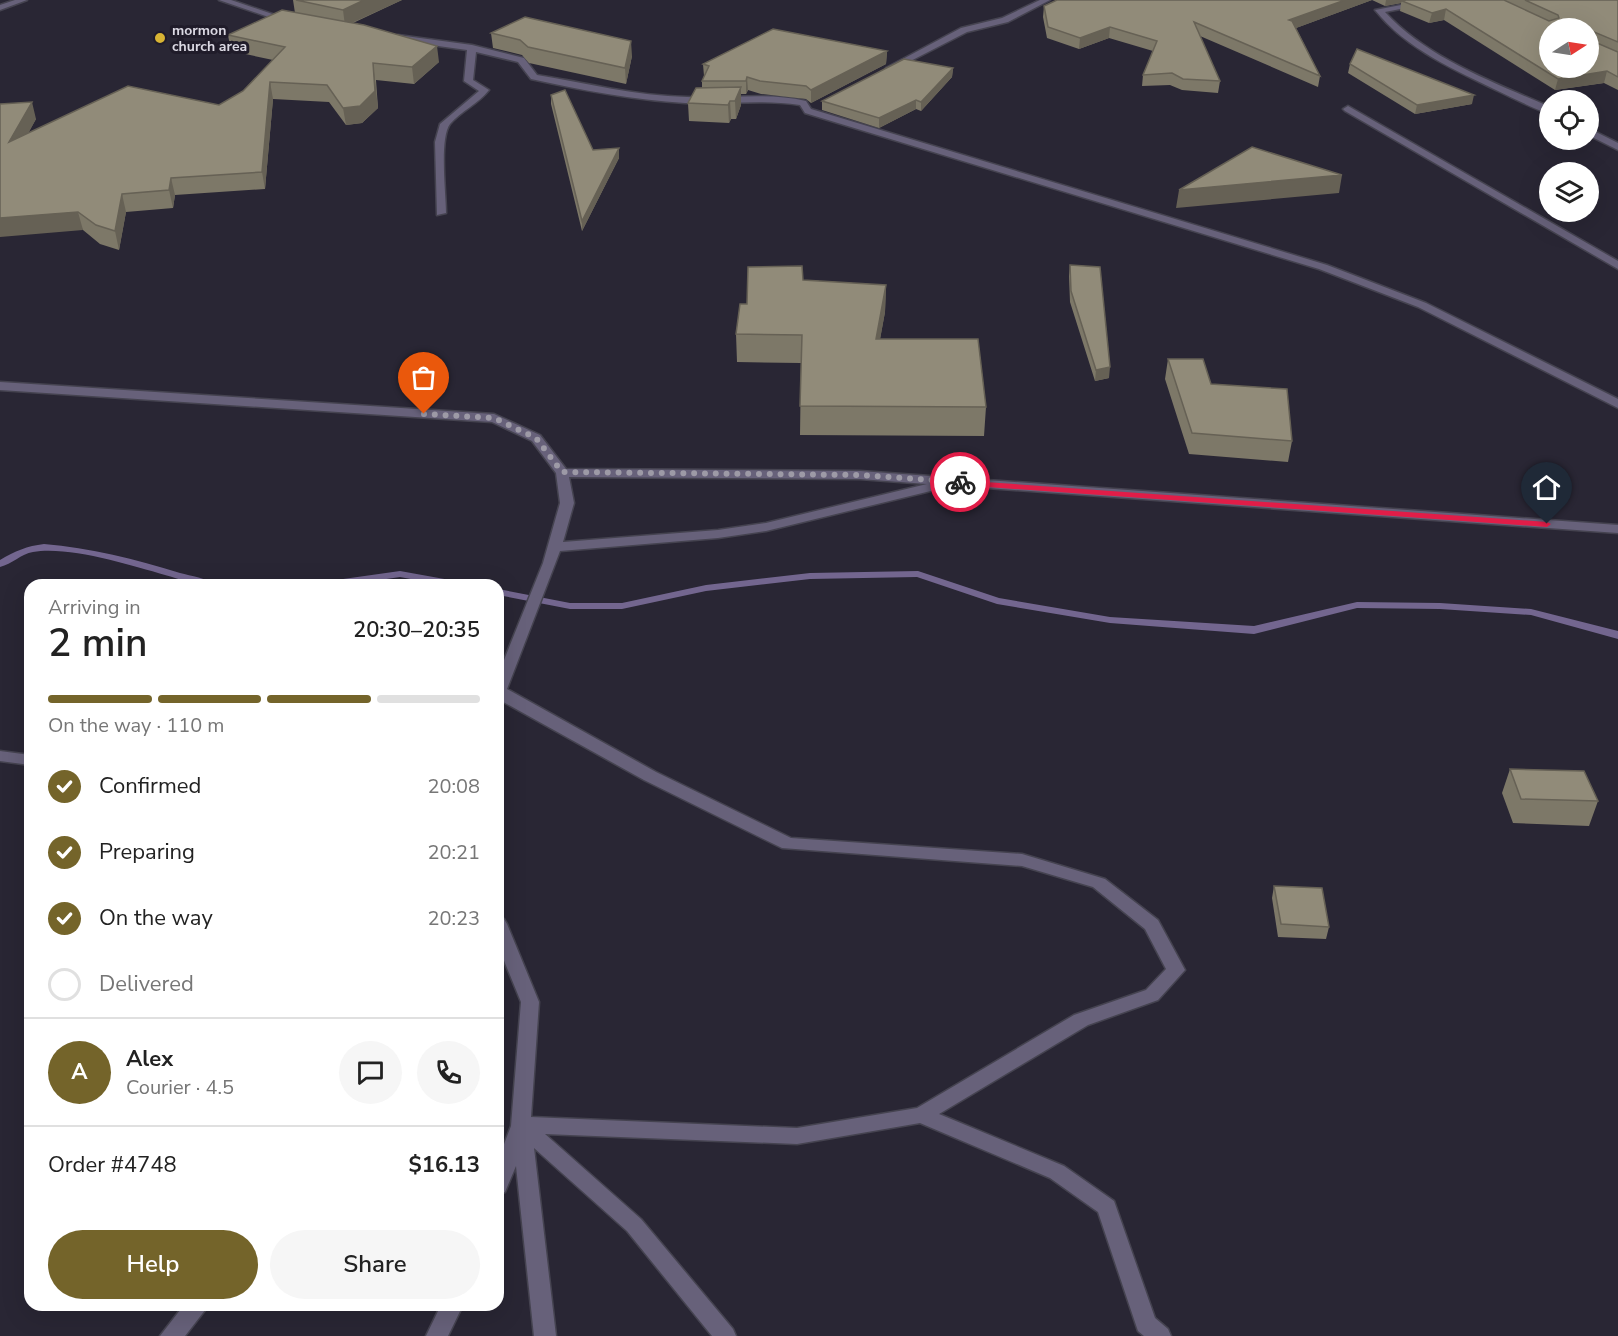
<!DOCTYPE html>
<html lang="en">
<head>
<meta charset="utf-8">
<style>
  :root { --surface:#fff; --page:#f6f6f6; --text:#222; --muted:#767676; --line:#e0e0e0; --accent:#74642a }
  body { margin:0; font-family:"Nunito Sans",sans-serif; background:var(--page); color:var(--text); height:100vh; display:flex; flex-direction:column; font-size:22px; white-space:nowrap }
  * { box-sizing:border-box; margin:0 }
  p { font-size:20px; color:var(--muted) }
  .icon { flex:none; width:33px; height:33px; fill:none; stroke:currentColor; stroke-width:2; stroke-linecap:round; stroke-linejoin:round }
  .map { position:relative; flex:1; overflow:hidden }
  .panel { position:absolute; left:24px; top:579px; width:480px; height:732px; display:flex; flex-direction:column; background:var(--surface); border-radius:18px; box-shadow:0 6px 24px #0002 }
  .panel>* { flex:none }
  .needle { width:39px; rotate:78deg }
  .tools { position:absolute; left:1539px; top:18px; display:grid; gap:12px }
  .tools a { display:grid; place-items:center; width:60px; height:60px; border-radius:50%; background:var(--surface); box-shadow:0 6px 24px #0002; font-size:30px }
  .pin { position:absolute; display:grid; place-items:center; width:51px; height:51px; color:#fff; margin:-62px -26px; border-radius:50% 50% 50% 0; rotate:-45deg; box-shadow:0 0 6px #0007 }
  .pin .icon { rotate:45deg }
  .courier { position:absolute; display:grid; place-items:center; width:60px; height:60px; margin:-30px; border:4px solid #e11d48; border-radius:50%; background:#fff; color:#222; box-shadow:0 2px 8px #0007 }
  .overview em { font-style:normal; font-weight:600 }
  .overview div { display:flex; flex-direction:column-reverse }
  .overview { display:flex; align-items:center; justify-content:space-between; height:102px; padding:0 24px }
  h1 { font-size:39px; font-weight:600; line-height:45px }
  .bar { display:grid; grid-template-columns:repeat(4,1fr); gap:9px 6px; align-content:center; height:72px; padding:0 24px }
  .bar i { height:8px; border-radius:4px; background:var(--line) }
  .bar .selected { background:var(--accent) }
  .bar p { grid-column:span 4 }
  .line { display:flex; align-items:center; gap:15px; padding:0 24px; border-top:2px solid var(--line) }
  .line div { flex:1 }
  .round { display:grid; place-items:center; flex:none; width:63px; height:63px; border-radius:32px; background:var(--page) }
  ol { padding:0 24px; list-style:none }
  li { display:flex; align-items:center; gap:18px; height:66px }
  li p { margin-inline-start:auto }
  li .icon { padding:6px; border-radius:50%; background:var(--accent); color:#fff; stroke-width:4 }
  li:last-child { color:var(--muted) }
  li i { width:33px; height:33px; border:3px solid var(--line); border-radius:50% }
  .primary-button { display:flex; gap:12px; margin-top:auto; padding:12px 24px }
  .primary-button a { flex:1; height:69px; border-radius:36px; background:var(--accent); color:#fff; font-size:24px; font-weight:600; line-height:69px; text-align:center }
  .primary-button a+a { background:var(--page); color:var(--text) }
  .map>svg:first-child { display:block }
</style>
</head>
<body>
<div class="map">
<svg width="1618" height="1336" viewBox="0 0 1618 1336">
  <rect width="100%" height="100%" fill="#292634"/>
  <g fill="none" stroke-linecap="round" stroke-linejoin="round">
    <path fill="#73668f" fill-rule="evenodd" d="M44,544C90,548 136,559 180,573C191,576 207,578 215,585C197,585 182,580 165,575C129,565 70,546 33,552C21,554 12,564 0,567V560C15,551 27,546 44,544Z
      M400,571L461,582L467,585H442L400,577L346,585H316L322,582Z
      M918,571L999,598L1110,617L1254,626L1357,602L1440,603L1531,609L1618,631V639L1531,615L1440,609L1357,608L1254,634L1110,623L997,604L917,577L810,579L706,591L622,609H570L498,595V589L570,603H622L706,585L810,573Z"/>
    <defs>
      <path id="minor" d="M15,0H27L0,10V5Z
        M219,0H231L293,21L286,23Z
        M1040,0H1050L1008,22L967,32L893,70L886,68L961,28L1002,18Z
        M1427,0H1446L1385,12C1427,58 1493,82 1550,107V114C1532,108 1515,99 1498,91C1455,70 1406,49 1375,10Z
        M398,35L472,45L524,58L537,75C587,83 636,96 687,97C727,99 767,92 806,101L811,109L1327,265L1426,303L1618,399V408L1418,307L1319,269L805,113L800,105C761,99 724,105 685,103C634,100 581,90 531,79L518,62L476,52L473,80L489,90C478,104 461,111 450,124C439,139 446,194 446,213L437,215L435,142L440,124L479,91L464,81L467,50L395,40L394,38Z
        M1348,106L1618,261V269L1345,111L1343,109Z
        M1588,128L1618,143V150L1588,135Z
        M0,382L494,414L540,435L566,469L860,471L1618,525V533L945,485L943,488L766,531L718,538L560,551L507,689L656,772L791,838L1022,854L1105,879L1158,920L1185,970L1158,1000L1088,1025L939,1114L1064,1166L1114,1201L1155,1318L1168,1329L1171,1336H1144L1138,1331L1098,1212L1050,1178L920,1123L797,1144L545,1134L641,1219L733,1329L736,1336H712L627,1231L534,1148L556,1336H534L516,1166L505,1192L498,1194V1160L511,1126L521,1002L498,946V918L504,919L507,924L539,1002L531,1117L797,1128L917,1108L1074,1015L1146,990L1166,969L1145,929L1093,887L1022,866L782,848L644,780L498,699V675L543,563L560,503L556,473L532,441L492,422L0,390ZM569,477L860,479L927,484L766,523L718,530L563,542L574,503Z
        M0,751L30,755V765L0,761Z
        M184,1305H209L185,1336H160Z
        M441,1305H463L448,1336H426Z"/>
    </defs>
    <use href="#minor" stroke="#454350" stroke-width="3"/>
    <use href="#minor" fill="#67617a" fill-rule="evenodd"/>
  </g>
  <path fill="#7d7868" d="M293,0H402L353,23L439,62L414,84L376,80L378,108L362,123L346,125L329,102L273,99L265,189L175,195L173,208L126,212L119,250L100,244L83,230L0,104L36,119L28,133L219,105L243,91L273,60L231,51L228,35L295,13Z
    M1057,0H1618V90L1604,83L1555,90L1444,20L1429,23L1400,11L1401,3L1385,6L1372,0L1296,28L1320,76L1318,87L1200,36L1220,81L1218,93L1182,90L1170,85L1142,86L1143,75L1153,51L1109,38L1079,49L1047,38L1043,17L1044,6Z
    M491,33L632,56L626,84L529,63L522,55L493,48Z
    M887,51L886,64L811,103L806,99L761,94L748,90L746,94H741V105L736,119H731L729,123L689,121L688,103L702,88V81L704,76L703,64Z
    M1350,64L1472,104L1415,114L1348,73Z
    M953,68L952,77L921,111L916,109L879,128L822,110V101Z
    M551,95L593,150L619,158L582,231L551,104Z
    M1070,265L1109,378L1095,381L1070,302L1069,276Z
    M803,280L886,285L885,312L880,339L986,407L984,436L800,435L801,363L737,362L736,334L747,304Z
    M1168,359L1292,441L1288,462L1189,454L1165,379Z
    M1510,769L1598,801L1589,826L1513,823L1502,793Z
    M1274,886L1329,927L1326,939L1278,937L1272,898Z"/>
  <path fill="#666155" d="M364,0H402L345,26L343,10Z
    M1345,0H1372L1288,31L1289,20Z
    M1386,0H1415L1402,1L1401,3L1385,6Z
    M1446,9L1444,20L1429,23L1432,13Z
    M1110,27L1109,38L1079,49L1080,38Z
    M631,41L632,56L626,84L625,68Z
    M437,46L439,62L414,84L412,67Z
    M887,51L886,64L811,103V90Z
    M373,63L378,108L362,123L346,125L343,108Z
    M953,68L952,77L921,111V102Z
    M1607,71L1604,83L1555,90L1558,79Z
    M747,77L748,90L746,94V81Z
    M270,82L273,99L265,189L262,172Z
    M741,87V105L736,119L735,101Z
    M1474,95L1472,104L1415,114L1417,105Z
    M916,100V109L879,128V118Z
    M730,101L731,119L729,123L728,105Z
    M32,102L36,119L14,160L9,142Z
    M619,148V158L582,231V221Z
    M1342,175L1339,193L1176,208L1179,190Z
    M171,178L175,195L173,208L169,190Z
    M122,194L126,212L119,250L115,231Z
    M78,212L83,230L0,237V218Z
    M886,285L885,312L875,367L876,339Z
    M1110,367L1109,378L1095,381L1096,370Z"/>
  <path fill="#918b79" stroke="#666155" stroke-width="1.5" fill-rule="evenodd" d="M296,0H364L343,10Z
    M1057,0H1345L1289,20L1292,21L1320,76L1194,22L1220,81L1183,79L1172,73L1143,75L1157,41L1110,27L1080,38L1048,27L1044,6Z
    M1406,0H1504L1549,21L1559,18L1558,15L1525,0H1618V42L1592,31L1589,33L1590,40L1618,52V77L1607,71L1558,79L1446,9L1432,13L1402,1ZM1550,28H1588V68H1550Z
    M282,10L364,25L437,46L412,67L373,63L375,91L360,106L343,108L327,85L270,82L262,172L171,178L169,190L122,194L115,231L96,225L78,212L0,218V104L32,102L9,142L128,86L219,105L243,91L285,47L228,35Z
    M525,17L631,41L625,68L528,47L520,40L491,33Z
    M773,29L887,51L811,90L806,86L760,81L747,77L746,81H702L709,66L703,64Z
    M1357,49L1474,95L1417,105L1350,64Z
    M904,59L953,68L921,102L916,100L879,118L822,101Z
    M741,87L735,101H730L728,105L688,103L696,88Z
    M565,90L593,150L619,148L582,221L551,95Z
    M1252,147L1342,175L1179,190Z
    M1070,265L1100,267L1110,367L1096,370L1071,291Z
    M802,266L803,280L886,285L876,339H978L986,407L800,406L802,335L736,334L740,304H747L748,267Z
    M1168,359H1203L1211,384L1287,389L1292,441L1192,433Z
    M1510,769L1584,771L1598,801L1521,799Z
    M1274,886L1322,888L1329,927L1281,924Z"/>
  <path fill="#e11d48" d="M957,480L1547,522L1551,524L1547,527L960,485L956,482Z"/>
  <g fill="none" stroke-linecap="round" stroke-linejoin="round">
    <path stroke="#9d9aa6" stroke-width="6" stroke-dasharray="0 10.8" d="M424,414L494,418L536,438L562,472L860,475L960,482"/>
  </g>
  <circle fill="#d8b434" stroke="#201c2a" stroke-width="2" cx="160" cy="38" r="6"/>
  <g text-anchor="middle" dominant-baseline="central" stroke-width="6" stroke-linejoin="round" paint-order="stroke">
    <g font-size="14" font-weight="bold" fill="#dbd9e3" stroke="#201c2a" text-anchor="start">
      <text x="172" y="30">mormon<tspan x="172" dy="16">church area</tspan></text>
    </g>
  </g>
</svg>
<div class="tools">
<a><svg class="needle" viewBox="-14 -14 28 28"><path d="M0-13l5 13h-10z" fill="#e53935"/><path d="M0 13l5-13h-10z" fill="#767676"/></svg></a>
<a><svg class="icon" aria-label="locate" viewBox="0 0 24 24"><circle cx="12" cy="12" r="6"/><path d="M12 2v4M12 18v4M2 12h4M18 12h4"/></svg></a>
<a><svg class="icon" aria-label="layers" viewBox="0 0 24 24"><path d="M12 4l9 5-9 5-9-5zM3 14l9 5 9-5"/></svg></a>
</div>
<div class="pin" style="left:424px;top:414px;background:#ea580c"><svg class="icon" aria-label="bag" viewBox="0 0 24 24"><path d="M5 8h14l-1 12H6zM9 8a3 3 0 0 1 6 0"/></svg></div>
<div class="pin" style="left:1547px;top:524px;background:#1f2937"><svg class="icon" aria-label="home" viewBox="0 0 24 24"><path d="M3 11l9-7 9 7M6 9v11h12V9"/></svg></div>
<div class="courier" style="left:960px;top:482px"><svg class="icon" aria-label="bike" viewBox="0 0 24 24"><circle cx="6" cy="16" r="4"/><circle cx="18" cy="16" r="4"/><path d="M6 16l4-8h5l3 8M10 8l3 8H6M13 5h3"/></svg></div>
<section class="panel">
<div class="overview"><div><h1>2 min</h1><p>Arriving in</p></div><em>20:30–20:35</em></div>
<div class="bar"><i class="selected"></i><i class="selected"></i><i class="selected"></i><i></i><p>On the way · 110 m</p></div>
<ol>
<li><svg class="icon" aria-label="check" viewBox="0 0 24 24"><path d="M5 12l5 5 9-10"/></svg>Confirmed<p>20:08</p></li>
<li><svg class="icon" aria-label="check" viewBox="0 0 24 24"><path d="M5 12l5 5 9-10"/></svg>Preparing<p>20:21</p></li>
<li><svg class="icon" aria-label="check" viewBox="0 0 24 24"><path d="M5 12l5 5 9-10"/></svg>On the way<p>20:23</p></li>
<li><i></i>Delivered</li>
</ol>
<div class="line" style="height:108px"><b class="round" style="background:var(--accent);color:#fff">A</b><div><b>Alex</b><p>Courier · 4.5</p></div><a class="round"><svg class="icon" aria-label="chat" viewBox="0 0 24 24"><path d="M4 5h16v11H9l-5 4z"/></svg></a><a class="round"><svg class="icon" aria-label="phone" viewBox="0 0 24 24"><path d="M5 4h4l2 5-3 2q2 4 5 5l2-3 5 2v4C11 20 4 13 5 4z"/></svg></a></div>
<div class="line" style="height:78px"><div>Order #4748</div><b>$16.13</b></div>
<div class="primary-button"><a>Help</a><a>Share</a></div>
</section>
</div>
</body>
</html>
